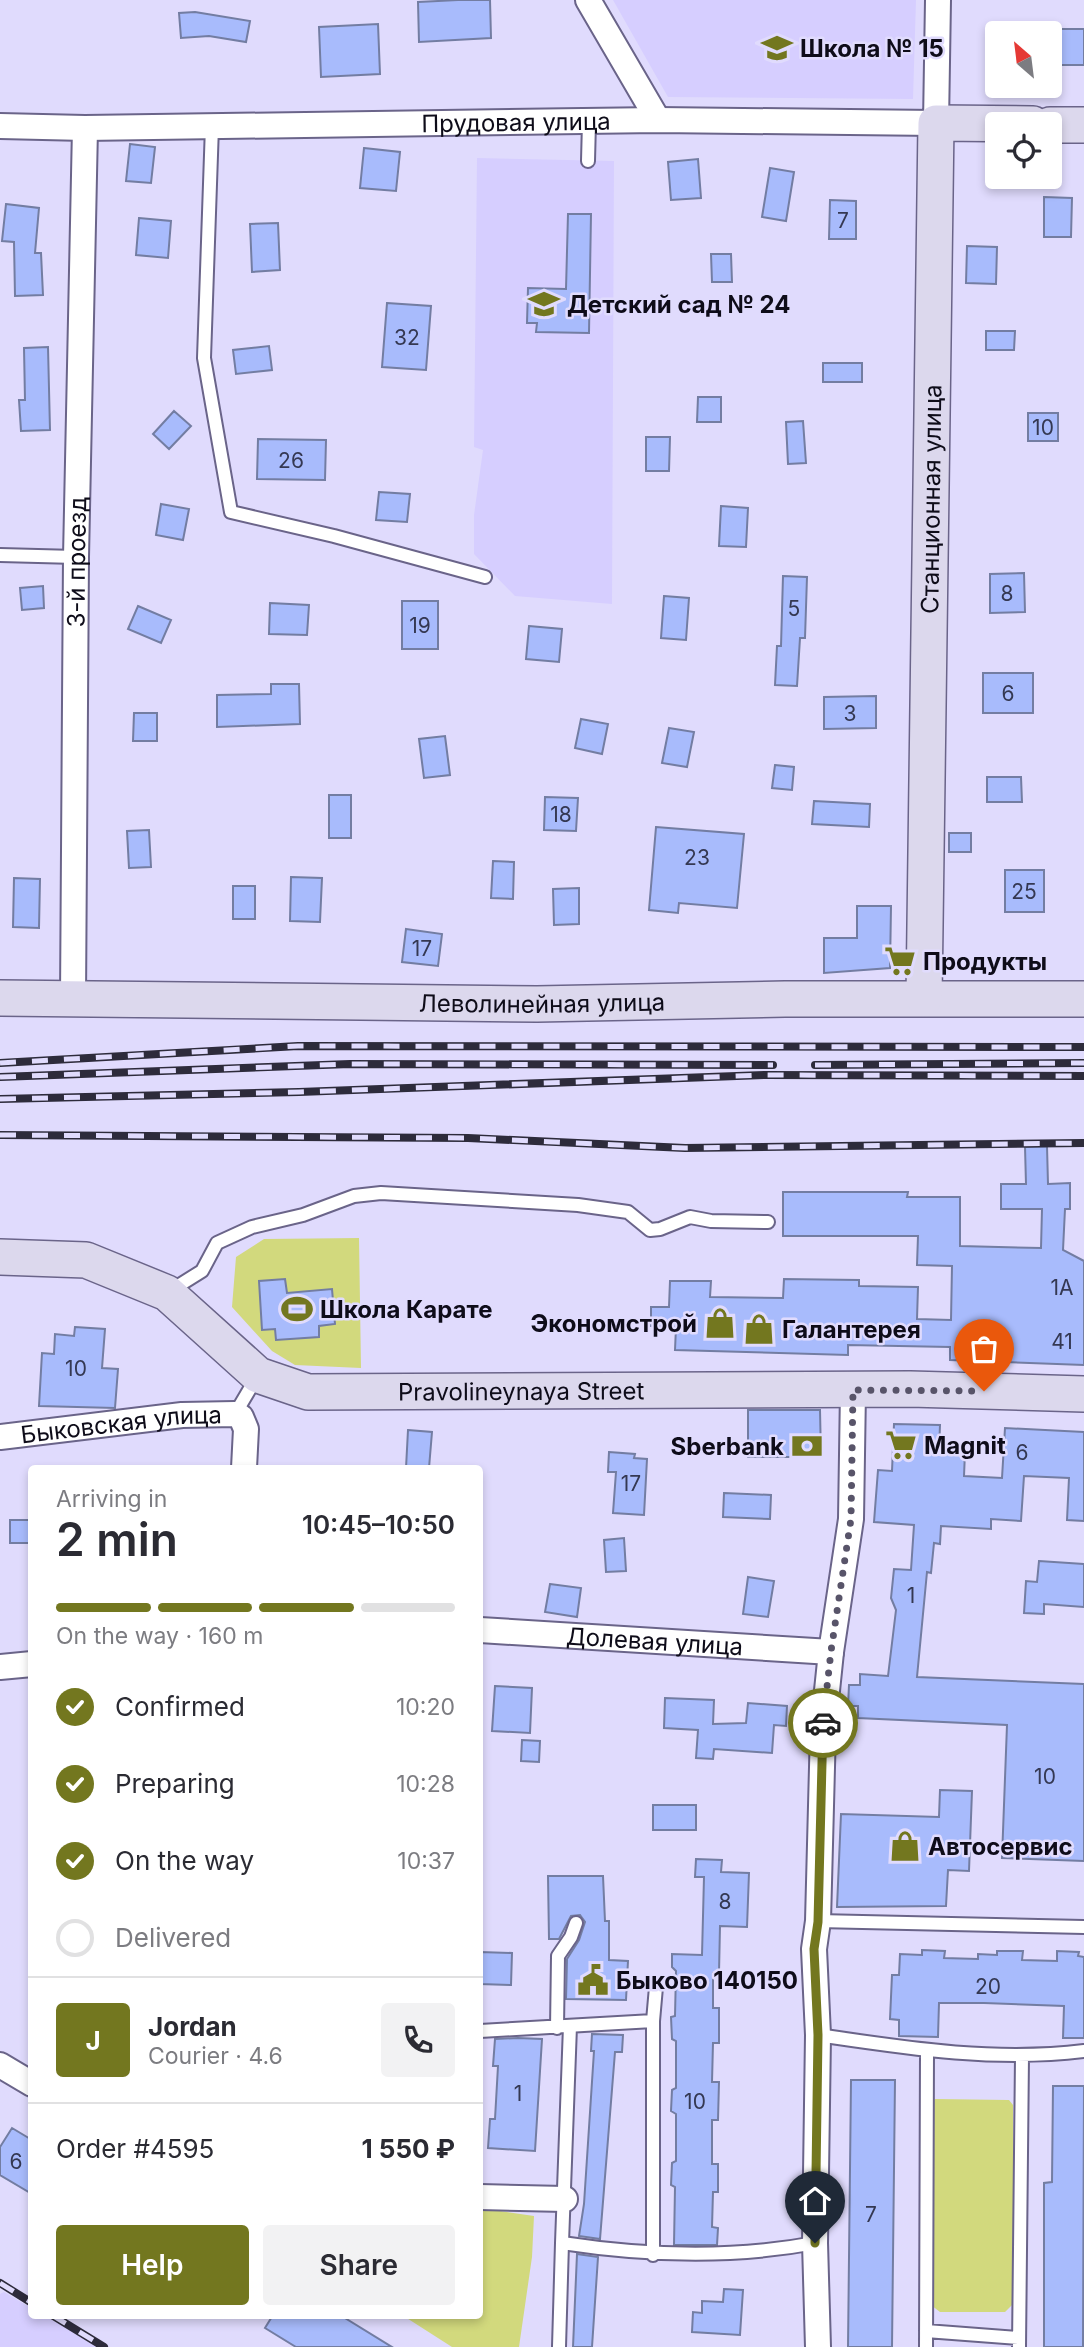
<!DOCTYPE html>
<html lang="en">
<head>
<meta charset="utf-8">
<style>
  :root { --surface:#fff; --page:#f2f2f3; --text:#2b2b33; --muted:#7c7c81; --line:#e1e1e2; --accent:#73771f }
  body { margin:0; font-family:Inter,sans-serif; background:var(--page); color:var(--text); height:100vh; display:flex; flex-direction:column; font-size:26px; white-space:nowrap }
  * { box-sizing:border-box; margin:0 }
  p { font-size:23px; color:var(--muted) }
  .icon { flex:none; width:38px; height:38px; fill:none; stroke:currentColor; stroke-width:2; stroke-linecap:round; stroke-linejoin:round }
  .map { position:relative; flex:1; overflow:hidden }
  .panel { position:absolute; left:28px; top:1465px; width:455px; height:854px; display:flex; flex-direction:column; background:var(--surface); border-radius:7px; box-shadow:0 4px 10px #0003 }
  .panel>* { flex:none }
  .needle { width:46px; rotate:332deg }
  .fabs { position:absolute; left:985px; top:21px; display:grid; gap:14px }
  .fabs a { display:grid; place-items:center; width:77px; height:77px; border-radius:7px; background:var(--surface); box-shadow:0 4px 10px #0003; font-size:35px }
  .pin { position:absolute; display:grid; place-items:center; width:60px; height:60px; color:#fff; margin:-72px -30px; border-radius:50% 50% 50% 0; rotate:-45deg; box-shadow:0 0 7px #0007 }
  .pin .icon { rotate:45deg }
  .courier { position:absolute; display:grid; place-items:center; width:70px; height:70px; margin:-35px; border:5px solid #73771f; border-radius:50%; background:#fff; color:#222; box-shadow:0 2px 9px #0007 }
  .overview em { font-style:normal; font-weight:600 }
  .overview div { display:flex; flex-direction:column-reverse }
  .overview { display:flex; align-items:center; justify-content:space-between; height:119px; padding:0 28px }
  h1 { font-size:46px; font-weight:600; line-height:52px }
  .bar { display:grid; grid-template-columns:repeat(4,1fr); gap:10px 7px; align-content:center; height:84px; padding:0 28px }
  .bar i { height:9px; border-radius:5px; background:var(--line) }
  .bar .selected { background:var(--accent) }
  .bar p { grid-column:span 4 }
  .line { display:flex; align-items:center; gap:18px; padding:0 28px; border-top:2px solid var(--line) }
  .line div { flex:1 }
  .round { display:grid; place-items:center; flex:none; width:74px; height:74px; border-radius:7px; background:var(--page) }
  ol { padding:0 28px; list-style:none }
  li { display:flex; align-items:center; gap:21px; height:77px }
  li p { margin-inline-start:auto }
  li .icon { padding:7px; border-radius:50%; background:var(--accent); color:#fff; stroke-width:4 }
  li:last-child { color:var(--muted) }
  li i { width:38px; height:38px; border:4px solid var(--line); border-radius:50% }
  .cta { display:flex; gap:14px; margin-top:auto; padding:14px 28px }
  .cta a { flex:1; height:80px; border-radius:7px; background:var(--accent); color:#fff; font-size:28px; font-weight:600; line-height:80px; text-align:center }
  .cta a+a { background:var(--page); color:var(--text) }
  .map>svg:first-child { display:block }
</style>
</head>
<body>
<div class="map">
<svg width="1084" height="2347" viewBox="0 0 1084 2347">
  <rect width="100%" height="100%" fill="#e0dbfd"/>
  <path fill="#d6ceff" d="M613,0H916L913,99L668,97Z
    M477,158L614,161L612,604L515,596L474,554V515L483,450L474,447Z
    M4,2292L31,2308L32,2315H44L97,2347H0V2294Z"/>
  <path fill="#d2d97d" d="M359,1238L361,1368L295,1365L272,1351L232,1307L236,1257L264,1239Z
    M935,2099L1009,2100L1013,2105L1014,2303L1005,2312H940L931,2305V2104Z
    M480,2208L534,2216L532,2257L519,2347H452L402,2315H480Z"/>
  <path fill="#a8bbfc" stroke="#737da2" stroke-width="2" d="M458,0H490L491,38L419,42L418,2Z
    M195,12L250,21L246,42L209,36L181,38L179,13Z
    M378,24L380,74L321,77L319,27Z
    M1050,29H1084V65H1050Z
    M130,144L155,147L151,183L126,181Z
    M364,148L400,152L396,191L360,188Z
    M698,159L701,198L671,200L668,162Z
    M770,168L794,172L786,221L762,217Z
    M1044,197L1072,198L1071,237H1044Z
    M830,200L856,201V239H829Z
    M6,204L39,208L35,253H41L43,295L15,296L14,242L2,241Z
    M568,214H591L589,333L536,332L537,323H527L528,288L566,289Z
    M139,218L171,221L168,258L136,255Z
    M278,223L280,270L252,272L250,224Z
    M967,246L997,247L996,284L966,283Z
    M711,254H731L732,282H712Z
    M387,303L431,306L426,370L382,367Z
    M986,331H1015L1014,350H986Z
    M269,346L272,370L236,374L233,350Z
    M48,347L50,430L21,431L19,400H25L24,348Z
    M823,363H862V382H823Z
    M698,397H721V422H697Z
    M174,411L191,426L169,449L153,434Z
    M1028,413H1058V441H1028Z
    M803,421L806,463L788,464L786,422Z
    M646,437H670L669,471H646Z
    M258,439L326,440L325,480L257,479Z
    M379,492L410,494L407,522L376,520Z
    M161,504L189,509L183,540L156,535Z
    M721,506L748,508L746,547L719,546Z
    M1024,573L1025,612L990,613V574Z
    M783,576L807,577L805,638H800L797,686L775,685L777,646H781Z
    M43,586L44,608L22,610L20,588Z
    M664,596L689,598L686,640L661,638Z
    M402,601H438V649H402Z
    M270,603L309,605L307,635L269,634Z
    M138,606L171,620L161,643L128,629Z
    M529,626L562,629L559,662L526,659Z
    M983,673H1033V713H983Z
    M271,684H299L300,724L217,727V695L271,694Z
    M876,696V728L824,729V697Z
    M134,713H157V741H133Z
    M581,719L608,724L602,754L575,748Z
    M669,728L694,732L687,767L662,763Z
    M445,736L450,775L424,778L419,739Z
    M775,765L794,767L792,790L772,788Z
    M987,777H1021L1022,802H987Z
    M329,795H351V838H329Z
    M545,797L578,798L576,831L544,830Z
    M814,801L870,804L869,827L812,824Z
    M656,827L744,834L737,908L679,903L678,913L649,910Z
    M149,830L151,867L129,868L127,831Z
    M949,833H971V852H949Z
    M493,861L514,862L513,899L491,898Z
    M1005,870H1044V912H1005Z
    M291,877L322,878L320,922L290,921Z
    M14,878L40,879L39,928L13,927Z
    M233,886H255V919H233Z
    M579,888V924L554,925L553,889Z
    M857,906H891L890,968L824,973V938H857Z
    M406,929L442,934L438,966L402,962Z
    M1047,1146L1048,1184L1070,1183V1209H1065L1063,1250L1084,1261V1365L950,1360V1347L848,1345V1355L675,1350L676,1327L651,1326V1307H669L670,1281H711L710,1297L783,1298L784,1279L859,1280V1286L918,1287L917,1319L951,1320L952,1266L917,1265L918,1236H783V1192H908L907,1197H960V1246L1041,1248L1042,1209H1001V1184H1026L1025,1147Z
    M285,1279L287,1293L332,1289L335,1324L319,1326V1337L276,1340L275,1329L262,1330L259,1281Z
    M75,1327L105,1329L102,1368L118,1369L115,1408L39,1406L42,1353L54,1354L55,1334L74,1336Z
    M748,1410H820L821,1457H748Z
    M894,1424L940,1425L939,1451L965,1452L964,1476L1002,1478L1005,1428L1084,1432V1521L1067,1520L1069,1478L1024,1476L1021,1521L991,1519V1529L941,1526L940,1544L934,1543L931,1573L927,1572L917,1677L1084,1684V1861L1002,1858L1007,1725L858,1718V1706H848L849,1685H860V1674L888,1676L896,1610L891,1598L894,1569L911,1570L914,1525L874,1522L878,1470L892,1471Z
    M408,1430L432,1432L429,1468H406Z
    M609,1452L635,1454L634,1458L647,1459L644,1515L613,1513L616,1472H608Z
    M724,1493L771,1495L770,1519L723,1517Z
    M10,1520H32V1543H10Z
    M624,1538L626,1571L606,1572L604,1540Z
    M1039,1561L1084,1564V1607L1044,1604V1614L1024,1613L1026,1581L1037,1582Z
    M748,1577L774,1581L768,1617L743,1614Z
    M550,1584L581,1588L577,1617L545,1612Z
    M495,1686L532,1688L530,1733L492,1731Z
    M665,1698L714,1700L713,1724L746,1723L748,1703L787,1706L786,1726L774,1725L772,1753L714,1749L713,1759L696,1758L698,1730L664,1728Z
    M522,1740L540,1741L539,1762L521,1761Z
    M940,1790L972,1791L969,1871L948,1870L946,1906L837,1907L841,1814L939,1817Z
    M653,1805H696V1830H653Z
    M696,1859L722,1860L721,1872L749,1873L747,1927L720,1926L719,1973H713V2008H719V2043H713L712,2082H719L718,2120H712V2164H718V2192H713L712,2227L718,2228L717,2245H674L675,2187L671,2185L672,2163L676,2161V2114L671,2111L672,2090L676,2088V2041L672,2039L671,2017L675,2016L676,1971L672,1967V1954L702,1955L704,1877H695Z
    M548,1876H603L605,1921H609V1960L628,1961L626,2000L566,1999L567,1959L579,1940L585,1922L580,1915L571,1916L559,1939H549Z
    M922,1950L945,1951L944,1958L978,1959V1954L997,1955V1951H1023L1022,1960L1057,1961V1951L1079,1952L1078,1956L1084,1957V2038H1063L1064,2006L984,2003H939L938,2037L899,2036V2020L890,2019L892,1975H899L900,1954L922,1955Z
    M480,1952L512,1953L511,1985L480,1984Z
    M592,2034L623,2035L622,2052H615L600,2239L579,2236L584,2204L594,2051H591Z
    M518,2038L542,2039L535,2151L488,2148L490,2119H495L498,2066H493L495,2039Z
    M851,2080H895L892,2347H848Z
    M1053,2086H1084L1083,2347H1044V2183L1052,2182Z
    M12,2128L32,2140V2194L0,2175V2147Z
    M577,2254L598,2257L592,2347H573Z
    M724,2289L743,2290L740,2335L692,2332L693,2312L702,2313V2301L723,2302Z
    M273,2315H340L392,2347H296L265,2328Z"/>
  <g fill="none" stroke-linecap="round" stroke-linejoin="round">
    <defs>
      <path id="service" d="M212,126L204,358L231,512L334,536L485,577
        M588,161L589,122
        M0,555L76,557
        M170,1291L202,1271L217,1243L252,1227L303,1215L354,1196L381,1193L578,1205L628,1212L650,1230L660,1229L690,1217L711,1221L768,1222
        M235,1414L258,1375
        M818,1921L1084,1927
        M570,2026L562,2243C647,2256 731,2259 815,2243
        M557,2028L558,1956L571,1937L576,1923
        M480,2031L653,2021
        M818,2035C906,2048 994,2062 1084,2051
        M653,2255V2021L656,1987
        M926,2331L1019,2338
        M559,2347L562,2243
        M926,2347L927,2052
        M1019,2347L1022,2056"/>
      <g id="minor">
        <path d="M588,0L658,120"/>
        <path id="s1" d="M0,126L85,128L658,120L936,123L938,0"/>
        <path id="s2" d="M73,998L76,557L85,128"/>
        <path id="s3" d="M0,1437L182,1415L235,1414L241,1417L246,1429L244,1468"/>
        <path id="s4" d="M480,1630L831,1652"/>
        <path d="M0,1667L32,1664"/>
        <path d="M0,2065L32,2084"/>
        <path d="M480,2197L565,2199"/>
        <path d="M818,2347L815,2243L818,2035L814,1949L818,1921L823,1729L831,1652L851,1519L853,1390"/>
      </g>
      <g id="secondary">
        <path d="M1050,125H1084"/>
        <path id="s5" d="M0,998L537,1004L785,999H1084"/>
        <path id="s6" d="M924,998L936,123L1033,124"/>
        <path id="s7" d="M0,1257L86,1260L167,1293L258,1375L308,1392L910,1389L1084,1394"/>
      </g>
    </defs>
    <use href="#service" stroke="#6a6489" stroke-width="16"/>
    <use href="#minor" stroke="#6a6489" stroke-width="28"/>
    <use href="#secondary" stroke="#6a6489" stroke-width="38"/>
    <use href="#service" stroke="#fff" stroke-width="12"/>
    <use href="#minor" stroke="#fff" stroke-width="24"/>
    <use href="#secondary" stroke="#dcd8ed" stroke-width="35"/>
    <defs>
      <path id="rail" d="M0,1063L298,1046L1084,1047
        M815,1065L1084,1063
        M0,1077L350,1064L773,1065
        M0,1099L299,1092L765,1075L1084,1076
        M0,1135L468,1138L685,1148L1084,1143
        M0,2283L32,2303
        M52,2315L104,2347"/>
    </defs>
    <use href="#rail" stroke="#2d2b3b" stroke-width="8"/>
    <use href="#rail" stroke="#e0dbfd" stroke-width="5" stroke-dasharray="16" stroke-linecap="butt"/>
  </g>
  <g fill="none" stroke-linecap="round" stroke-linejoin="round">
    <path stroke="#585469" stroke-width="7" stroke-dasharray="0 12.6" d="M823,1723L831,1651L851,1519L853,1390L984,1391"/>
    <path stroke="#73771f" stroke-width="9" d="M815,2243L818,2035L814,1949L818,1922L823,1723"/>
  </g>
  <defs>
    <symbol id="school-bare" viewBox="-9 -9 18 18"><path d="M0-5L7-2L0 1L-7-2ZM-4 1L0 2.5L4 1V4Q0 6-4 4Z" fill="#73771f" stroke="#e0dbfd" stroke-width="2.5" paint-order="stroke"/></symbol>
    <symbol id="supermarket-bare" viewBox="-9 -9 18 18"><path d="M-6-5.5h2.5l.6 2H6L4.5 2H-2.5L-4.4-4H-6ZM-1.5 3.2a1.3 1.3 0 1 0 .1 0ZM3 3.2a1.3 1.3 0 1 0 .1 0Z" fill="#73771f" stroke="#e0dbfd" stroke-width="2.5" paint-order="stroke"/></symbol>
    <symbol id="stadium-bare" viewBox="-9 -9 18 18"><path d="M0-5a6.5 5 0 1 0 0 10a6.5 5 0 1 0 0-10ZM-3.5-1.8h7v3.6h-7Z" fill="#73771f" stroke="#e0dbfd" stroke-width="2.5" paint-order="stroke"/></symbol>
    <symbol id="shop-bare" viewBox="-9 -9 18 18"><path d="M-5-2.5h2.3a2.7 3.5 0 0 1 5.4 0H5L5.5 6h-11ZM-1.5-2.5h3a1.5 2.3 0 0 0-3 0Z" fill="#73771f" stroke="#e0dbfd" stroke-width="2.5" paint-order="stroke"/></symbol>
    <symbol id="bank-bare" viewBox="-9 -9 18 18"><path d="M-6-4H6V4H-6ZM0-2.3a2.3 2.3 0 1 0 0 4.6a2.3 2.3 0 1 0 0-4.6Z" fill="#73771f" stroke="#e0dbfd" stroke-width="2.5" paint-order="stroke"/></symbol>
    <symbol id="civic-bare" viewBox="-9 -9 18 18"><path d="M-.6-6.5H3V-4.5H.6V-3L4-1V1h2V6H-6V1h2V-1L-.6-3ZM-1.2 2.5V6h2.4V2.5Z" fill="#73771f" stroke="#e0dbfd" stroke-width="2.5" paint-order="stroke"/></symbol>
  </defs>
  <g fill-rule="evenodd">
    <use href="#school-bare" x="755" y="26" width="44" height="44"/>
    <use href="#school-bare" x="522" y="282" width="44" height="44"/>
    <use href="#supermarket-bare" x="878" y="939" width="44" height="44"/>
    <use href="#stadium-bare" x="275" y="1287" width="44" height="44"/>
    <use href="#shop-bare" x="698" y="1301" width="44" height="44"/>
    <use href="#shop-bare" x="737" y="1307" width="44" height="44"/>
    <use href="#supermarket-bare" x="879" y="1423" width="44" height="44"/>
    <use href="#bank-bare" x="785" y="1424" width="44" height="44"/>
    <use href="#shop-bare" x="883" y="1824" width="44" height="44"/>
    <use href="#civic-bare" x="571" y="1958" width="44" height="44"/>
  </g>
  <g text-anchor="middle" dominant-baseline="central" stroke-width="5" stroke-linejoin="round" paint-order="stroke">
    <g font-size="21" fill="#343852">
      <text x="843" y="220">7</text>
      <text x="407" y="337">32</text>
      <text x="1043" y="427">10</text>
      <text x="291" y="460">26</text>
      <text x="1007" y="593">8</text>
      <text x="794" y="608">5</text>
      <text x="420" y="625">19</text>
      <text x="1008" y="693">6</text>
      <text x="850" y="713">3</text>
      <text x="561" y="814">18</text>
      <text x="697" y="857">23</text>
      <text x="1024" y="891">25</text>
      <text x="422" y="948">17</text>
      <text x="1062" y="1287">1А</text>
      <text x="1062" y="1341">41</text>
      <text x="76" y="1368">10</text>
      <text x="1022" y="1452">6</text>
      <text x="631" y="1483">17</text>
      <text x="911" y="1595">1</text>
      <text x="1045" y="1776">10</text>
      <text x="725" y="1901">8</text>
      <text x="988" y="1986">20</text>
      <text x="518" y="2093">1</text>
      <text x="695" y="2101">10</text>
      <text x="16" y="2161">6</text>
      <text x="871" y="2214">7</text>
    </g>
    <g font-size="24" font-weight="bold" fill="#0e0c19" stroke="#e0dbfd" text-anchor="start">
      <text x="800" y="48">Школа № 15</text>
      <text x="567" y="304">Детский сад № 24</text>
      <text x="923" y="961">Продукты</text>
      <text x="320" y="1309">Школа Карате</text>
      <text x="697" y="1323" text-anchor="end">Экономстрой</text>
      <text x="782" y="1329">Галантерея</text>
      <text x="924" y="1445">Magnit</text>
      <text x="784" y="1446" text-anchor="end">Sberbank</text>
      <text x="928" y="1846">Автосервис</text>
      <text x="616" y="1980">Быково 140150</text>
    </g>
    <g font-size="24" fill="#0e0c19" stroke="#e0dbfd">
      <text stroke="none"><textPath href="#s1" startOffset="516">Прудовая улица</textPath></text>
      <text stroke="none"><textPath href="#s6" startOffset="499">Станционная улица</textPath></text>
      <text stroke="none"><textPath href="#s2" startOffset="436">3-й проезд</textPath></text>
      <text stroke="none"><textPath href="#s5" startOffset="542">Леволинейная улица</textPath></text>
      <text stroke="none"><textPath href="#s7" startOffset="562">Pravolineynaya Street</textPath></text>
      <text stroke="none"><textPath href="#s3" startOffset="122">Быковская улица</textPath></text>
      <text stroke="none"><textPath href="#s4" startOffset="175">Долевая улица</textPath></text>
    </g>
  </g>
</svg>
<div class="fabs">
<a><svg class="needle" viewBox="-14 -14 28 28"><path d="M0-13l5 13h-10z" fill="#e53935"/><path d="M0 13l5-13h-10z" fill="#7c7c81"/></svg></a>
<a><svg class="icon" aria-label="locate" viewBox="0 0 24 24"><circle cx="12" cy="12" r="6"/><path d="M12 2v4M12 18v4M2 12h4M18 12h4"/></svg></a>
</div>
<div class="pin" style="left:984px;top:1391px;background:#ea580c"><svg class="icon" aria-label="bag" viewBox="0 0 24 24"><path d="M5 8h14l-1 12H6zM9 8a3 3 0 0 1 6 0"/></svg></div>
<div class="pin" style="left:815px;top:2243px;background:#1f2937"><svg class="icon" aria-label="home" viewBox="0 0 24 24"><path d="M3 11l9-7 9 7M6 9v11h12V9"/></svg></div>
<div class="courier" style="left:823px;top:1723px"><svg class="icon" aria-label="car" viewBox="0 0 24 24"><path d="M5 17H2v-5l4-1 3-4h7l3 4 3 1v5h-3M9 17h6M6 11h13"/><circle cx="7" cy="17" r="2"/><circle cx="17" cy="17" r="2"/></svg></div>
<section class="panel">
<div class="overview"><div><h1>2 min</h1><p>Arriving in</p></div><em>10:45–10:50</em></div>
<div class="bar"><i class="selected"></i><i class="selected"></i><i class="selected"></i><i></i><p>On the way · 160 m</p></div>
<ol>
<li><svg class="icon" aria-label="check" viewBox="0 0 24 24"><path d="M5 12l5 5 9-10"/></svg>Confirmed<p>10:20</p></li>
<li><svg class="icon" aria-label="check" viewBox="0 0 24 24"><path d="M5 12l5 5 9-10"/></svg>Preparing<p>10:28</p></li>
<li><svg class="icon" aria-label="check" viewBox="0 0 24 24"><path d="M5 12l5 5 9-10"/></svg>On the way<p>10:37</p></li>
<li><i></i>Delivered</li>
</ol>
<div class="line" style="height:126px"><b class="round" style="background:var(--accent);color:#fff">J</b><div><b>Jordan</b><p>Courier · 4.6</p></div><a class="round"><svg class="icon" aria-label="phone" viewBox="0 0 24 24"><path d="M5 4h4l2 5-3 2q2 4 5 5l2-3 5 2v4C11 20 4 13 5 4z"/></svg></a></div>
<div class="line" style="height:91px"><div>Order #4595</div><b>1 550 ₽</b></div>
<div class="cta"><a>Help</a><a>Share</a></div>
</section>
</div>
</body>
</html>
